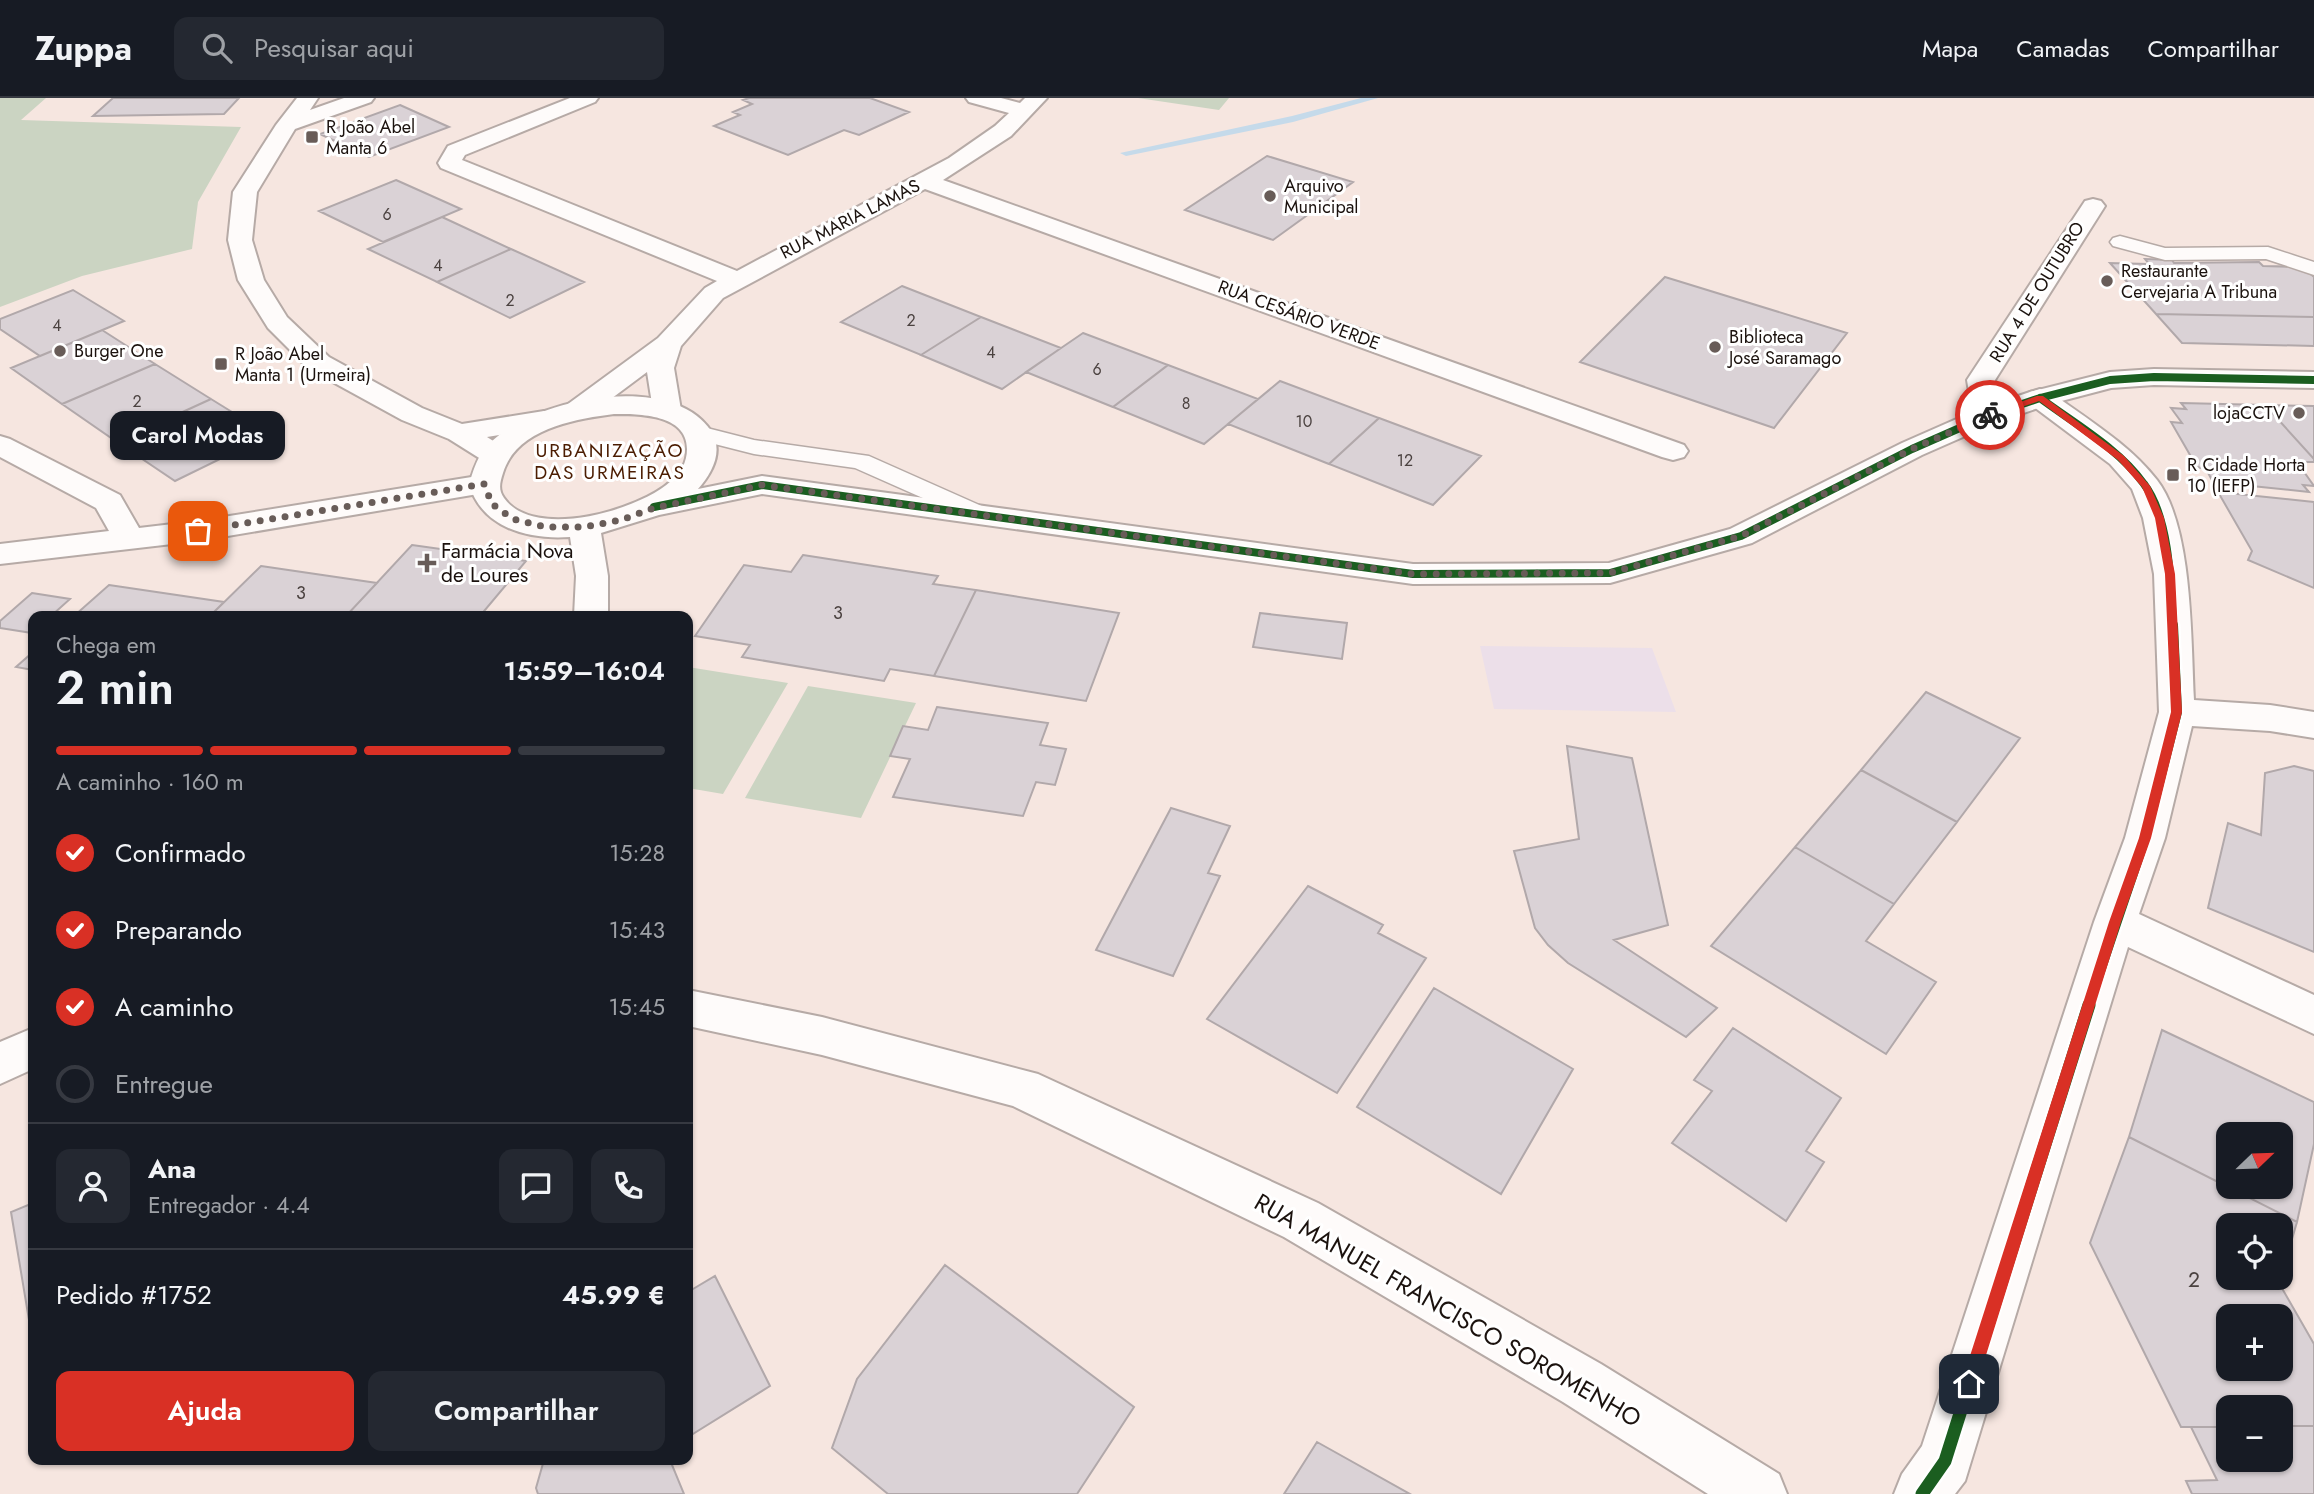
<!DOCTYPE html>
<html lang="pt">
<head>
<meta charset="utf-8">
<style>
  :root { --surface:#171b24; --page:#242831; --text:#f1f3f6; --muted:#9ea1a6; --line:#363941; --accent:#d93025 }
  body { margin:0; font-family:Jost,sans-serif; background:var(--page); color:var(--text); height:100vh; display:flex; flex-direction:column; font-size:26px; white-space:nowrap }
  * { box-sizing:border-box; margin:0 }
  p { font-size:23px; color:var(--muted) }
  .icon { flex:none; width:38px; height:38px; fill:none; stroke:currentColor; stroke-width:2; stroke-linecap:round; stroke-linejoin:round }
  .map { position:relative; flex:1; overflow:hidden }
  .panel { position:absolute; left:28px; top:513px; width:665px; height:854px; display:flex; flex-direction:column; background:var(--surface); border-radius:14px; box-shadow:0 2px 5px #0004 }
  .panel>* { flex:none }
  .needle { width:46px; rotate:67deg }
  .fabs { position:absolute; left:2216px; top:1024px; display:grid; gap:14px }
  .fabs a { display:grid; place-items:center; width:77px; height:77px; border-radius:14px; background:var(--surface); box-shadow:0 2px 5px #0004; font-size:35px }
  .pin { position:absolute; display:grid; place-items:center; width:60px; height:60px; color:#fff; margin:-30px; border-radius:14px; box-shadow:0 4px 10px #0006 }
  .courier { position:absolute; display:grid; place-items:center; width:70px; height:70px; margin:-35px; border:5px solid #d93025; border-radius:50%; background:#fff; color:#222; box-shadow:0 2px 9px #0007 }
  .bubble { position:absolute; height:49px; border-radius:14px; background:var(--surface); box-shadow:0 2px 5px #0004; font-size:23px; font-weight:600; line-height:49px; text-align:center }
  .summary em { font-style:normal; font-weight:600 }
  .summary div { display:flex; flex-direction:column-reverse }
  .summary { display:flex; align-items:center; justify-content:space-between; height:119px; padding:0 28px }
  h1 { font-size:46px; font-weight:600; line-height:52px }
  .bar { display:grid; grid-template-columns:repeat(4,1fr); gap:10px 7px; align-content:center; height:84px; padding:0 28px }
  .bar i { height:9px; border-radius:5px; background:var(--line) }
  .bar .current { background:var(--accent) }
  .bar p { grid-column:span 4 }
  .line { display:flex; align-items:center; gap:18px; padding:0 28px; border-top:2px solid var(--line) }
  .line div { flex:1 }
  .round { display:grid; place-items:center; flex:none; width:74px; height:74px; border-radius:14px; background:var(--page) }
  ol { padding:0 28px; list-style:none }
  li { display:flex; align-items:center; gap:21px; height:77px }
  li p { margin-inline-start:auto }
  li .icon { padding:7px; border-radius:50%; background:var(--accent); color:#fff; stroke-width:4 }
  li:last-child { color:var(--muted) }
  li i { width:38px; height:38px; border:4px solid var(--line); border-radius:50% }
  .primary-button { display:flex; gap:14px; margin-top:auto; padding:14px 28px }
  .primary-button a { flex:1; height:80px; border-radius:14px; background:var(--accent); color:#fff; font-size:28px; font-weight:600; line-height:80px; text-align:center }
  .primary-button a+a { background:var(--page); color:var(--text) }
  header { display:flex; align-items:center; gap:42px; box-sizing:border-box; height:98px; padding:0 35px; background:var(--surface); border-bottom:2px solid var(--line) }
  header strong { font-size:33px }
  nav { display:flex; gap:38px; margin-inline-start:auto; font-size:24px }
  .search { width:490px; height:63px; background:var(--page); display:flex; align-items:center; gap:18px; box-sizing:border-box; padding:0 24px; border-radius:14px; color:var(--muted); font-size:26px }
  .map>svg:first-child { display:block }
</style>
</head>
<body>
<header>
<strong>Zuppa</strong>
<div class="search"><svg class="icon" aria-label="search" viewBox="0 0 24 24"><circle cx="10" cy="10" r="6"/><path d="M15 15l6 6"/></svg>Pesquisar aqui</div>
<nav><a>Mapa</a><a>Camadas</a><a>Compartilhar</a></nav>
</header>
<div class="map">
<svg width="2314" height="1396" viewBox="0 0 2314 1396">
  <rect width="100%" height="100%" fill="#f6e6e0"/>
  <path fill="#ecdfe9" d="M1480,548L1652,550L1676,614L1494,611Z"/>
  <path fill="#cbd4c2" d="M0,0H46L21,22L241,29L198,104L192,151L82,178L0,209Z
    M1138,0H1229L1219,12Z
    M688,569L788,585L723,696L688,690Z
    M808,588L916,605L861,720L745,700Z"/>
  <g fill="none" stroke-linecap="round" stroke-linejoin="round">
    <path fill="#c5daea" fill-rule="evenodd" d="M1361,0H1378L1293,24L1126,58L1120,55L1292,18Z"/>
  </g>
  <path fill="#dad2d6" stroke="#b1a8aa" stroke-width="2" fill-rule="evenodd" d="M113,0H239L224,16L93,18Z
    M749,0H870L909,14L859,37L844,32L788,57L714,28L740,17L733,14L752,6L743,2Z
    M400,7L449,29L369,59L320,36Z
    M1267,58L1353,84L1273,142L1185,112Z
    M396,82L461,111L383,144L319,113Z
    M442,119L511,151L437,184L368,151Z
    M511,151L584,184L510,220L437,184Z
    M2145,161L2172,162L2174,165L2259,164L2263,168L2303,169L2314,179V219L2156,216L2110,165L2149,166Z
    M1665,179L1847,235L1774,330L1580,264Z
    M902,188L981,219L921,257L841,224Z
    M73,192L124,223L40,258L0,231V221Z
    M2156,216L2314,219V248L2182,245Z
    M981,219L1061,250L1002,291L921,257Z
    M102,232L155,266L62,306L11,270Z
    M1083,235L1168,267L1113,309L1026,274Z
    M155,266L211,301L117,344L62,306Z
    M1168,267L1258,301L1204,346L1113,309Z
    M1280,283L1379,320L1329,366L1228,326Z
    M211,301L269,337L175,383L117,344Z
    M2181,305L2265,307L2314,361V364H2297L2314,388L2303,387L2309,394L2213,384L2206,371L2197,369L2171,324L2182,325L2171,310L2186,311Z
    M2265,307L2314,308V361Z
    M1379,320L1481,358L1433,407L1329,366Z
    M2218,394L2314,404V490L2248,462L2252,453Z
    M412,447L526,463L480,518L347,517Z
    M803,457L938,478L933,486L976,492L934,578L890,571L884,583L742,559L750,547L695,538L744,467L791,474Z
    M261,468L377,485L346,518H210Z
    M109,487L224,504L210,518H74Z
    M976,492L1119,515L1086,603L934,578Z
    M32,495L70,501L51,518H33L32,535L0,530V523Z
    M1260,515L1347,525L1342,561L1253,549Z
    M33,554V572L16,569Z
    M1926,594L2020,640L1957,724L1861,672Z
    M937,609L1048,625L1040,647L1066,651L1055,687L1036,684L1023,718L893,699L910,661L890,658L903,628L928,632Z
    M1567,648L1632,660L1668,827L1614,842L1717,910L1686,939L1568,865L1548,847L1535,830L1514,753L1579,741Z
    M2294,668L2314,673V854L2208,810L2228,725L2261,737L2265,675Z
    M1861,672L1957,724L1894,806L1795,749Z
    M1171,710L1230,728L1208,775L1220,778L1173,878L1096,852Z
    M1795,749L1894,806L1866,843L1936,884L1886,956L1711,848Z
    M1308,788L1383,827L1378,835L1426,860L1337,995L1207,921Z
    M1434,890L1573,971L1501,1096L1357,1009Z
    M1733,930L1841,1000L1806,1053L1824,1064L1786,1123L1672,1045L1712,993L1694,982Z
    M2162,932L2314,1004V1046L2297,1124L2129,1039ZM2228,1036H2280V1088H2228Z
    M2129,1039L2297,1124L2279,1185L2314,1246V1328H2280V1309H2228V1329H2181L2090,1145ZM2228,1127H2280V1180H2228ZM2228,1218H2280V1270H2228Z
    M33,1105V1246L11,1114Z
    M945,1167L1134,1309L1077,1396H888L832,1350L857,1281Z
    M715,1178L770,1288L688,1339V1194Z
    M2280,1328H2314V1396H2192L2186,1383L2217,1382L2191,1329H2228V1362H2280Z
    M1317,1344L1410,1396H1284Z
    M544,1362H670L684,1396H538L536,1390Z"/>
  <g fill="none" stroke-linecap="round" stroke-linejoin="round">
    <defs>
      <path id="lane" d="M2120,138L2165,150L2268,149L2314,164V177L2266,161L2165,162L2113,148L2110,144L2113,140Z
        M699,328L754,342L869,358L986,410L990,415L986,420L977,423L968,420L855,370L754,356L691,340L687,335L691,330Z"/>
      <path id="street" d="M297,0H318L310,12L344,0H374L371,4L295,31L257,94L252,142L264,182L287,219L329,259L422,310L462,326L544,313L554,316L558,322L554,328L487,339L506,351L510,357L506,363L495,366L484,363L449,341L402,322L309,271L268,230L238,182L228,142L233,94L276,27Z
        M570,0H598L595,4L465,57L462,62L737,173L949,60L995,28L1009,15L969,4L966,0H1001L1020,5L1025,0H1047L1011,38L943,82L1684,347L1688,353L1684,359L1673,362L1662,359L925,91L723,200L681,248L674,270L681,312L677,318L667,321L657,318L653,312L647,274L588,318L578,321L568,318L564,312L568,306L658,240L705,190L717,183L441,70L438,65L448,48Z
        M2093,101L2101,103L2105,108L1995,282L2001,318L1997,324L1987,327L1977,324L1973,318L1967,282L2085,103Z
        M2040,291L2050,294C2087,321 2129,346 2157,382C2193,428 2191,544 2194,602L2270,607L2314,614V640L2270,633L2192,628L2165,740L2139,816L2314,897V936L2128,849L1965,1383L1955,1396H1894L1902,1376L1922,1348L2094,824L2125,740L2159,614L2154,476L2143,420L2132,391L2110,366L2030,306L2026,300L2030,294Z
        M0,338L10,341L120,397L139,430L198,423L484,377L495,380L499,386L495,392L484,395L198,443L0,466V446L109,433L96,410L0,359Z"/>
      <path id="secondary" d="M2154,271L2314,274V290L2154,287L2111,290L2050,306L1997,324L1922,357L1752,445L1610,485L1413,486L762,396L659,417L601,435L608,478V518H574L576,478L570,439C528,442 482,430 469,386C473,374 476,362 484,352C523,301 671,271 711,333C724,353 712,375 698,391L762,378L1413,466L1609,465L1730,431L1902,345L1977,312L2030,294L2110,274ZM614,316C639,316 687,316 687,351C687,364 681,375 671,383C640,412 534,443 504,400C498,392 500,384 503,375C516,331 575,321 614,316Z
        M688,892L822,919L1038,976L1318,1105L1601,1266L1779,1376L1787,1396H1708L1563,1304L1284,1139L1013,1008L822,957L688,928Z
        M33,930V971L0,986V944Z"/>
    </defs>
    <use href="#lane" stroke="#b6aaa6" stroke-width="3"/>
    <use href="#street" stroke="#b6aaa6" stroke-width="4"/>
    <use href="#secondary" stroke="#b6aaa6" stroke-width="4"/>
    <use href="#lane" fill="#fefbfa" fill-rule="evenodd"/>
    <use href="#street" fill="#fefbfa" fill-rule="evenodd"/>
    <use href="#secondary" fill="#fefbfa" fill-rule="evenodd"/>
    <defs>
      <path id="cycleway-far2" d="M2040,300C2075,326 2118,350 2144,386C2170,420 2171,488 2173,529
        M654,409L762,387L1413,476L1610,475L1741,438L1912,351L1987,318L2040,300L2110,282L2154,279L2314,282"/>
      <path id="cycleway-far1" d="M2088,909L2145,740L2177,614L2173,527"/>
      <path id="cycleway" d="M1922,1396L1945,1363L2089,907"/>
    </defs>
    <use href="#cycleway-far2" stroke="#fff" stroke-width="11"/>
    <use href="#cycleway-far1" stroke="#fff" stroke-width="15"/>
    <use href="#cycleway" stroke="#fff" stroke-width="18"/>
    <use href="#cycleway-far2" stroke="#1b5e20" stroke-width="8"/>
    <use href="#cycleway-far1" stroke="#1b5e20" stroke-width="10"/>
    <use href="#cycleway" stroke="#1b5e20" stroke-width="13"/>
  </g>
  <path fill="#d93025" d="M2037,298H2043L2124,358L2150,388L2164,420L2175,476L2182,614L2151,740L2121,824L1977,1286L1974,1292L1969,1294L1963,1292L1961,1286L2109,824L2139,740L2171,614L2165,476L2155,420L2142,389L2118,362L2039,303L1993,319L1986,317Z"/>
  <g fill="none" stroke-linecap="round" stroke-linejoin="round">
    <path stroke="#685c58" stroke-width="7" stroke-dasharray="0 12.6" d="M198,433L484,386L492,406L513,421L546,429H584L621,422L654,410L762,387L1413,476L1610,475L1741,438L1912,351L1990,317"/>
  </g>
  <g fill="#685c58" stroke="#fff" stroke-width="2.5">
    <rect x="305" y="32" width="14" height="14" rx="3.5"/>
    <circle cx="1270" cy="98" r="7"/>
    <circle cx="2107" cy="183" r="7"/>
    <circle cx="1715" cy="249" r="7"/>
    <circle cx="60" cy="253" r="7"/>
    <rect x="214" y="259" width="14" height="14" rx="3.5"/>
    <circle cx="2299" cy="315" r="7"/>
    <rect x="2166" y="370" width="14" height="14" rx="3.5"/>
    <path d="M423.5 454.5h7v7h7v7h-7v7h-7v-7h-7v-7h7z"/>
  </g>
  <g text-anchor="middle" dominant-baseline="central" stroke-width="6" stroke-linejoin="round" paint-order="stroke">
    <g font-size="16" fill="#4b4240">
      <text x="387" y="116">6</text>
      <text x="438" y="167">4</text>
      <text x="510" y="202">2</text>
      <text x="911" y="222">2</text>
      <text x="57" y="227">4</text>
      <text x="991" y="254">4</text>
      <text x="1097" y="271">6</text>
      <text x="137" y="303">2</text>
      <text x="1186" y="305">8</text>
      <text x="1304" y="323">10</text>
      <text x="1405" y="362">12</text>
    </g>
    <g font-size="18" fill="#1b120e" stroke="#fff" text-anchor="start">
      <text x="326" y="29">R João Abel<tspan x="326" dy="21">Manta 6</tspan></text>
      <text x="1284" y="88">Arquivo<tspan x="1284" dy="21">Municipal</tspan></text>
      <text x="2121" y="173">Restaurante<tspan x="2121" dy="21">Cervejaria A Tribuna</tspan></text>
      <text x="1729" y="239">Biblioteca<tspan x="1729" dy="21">José Saramago</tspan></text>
      <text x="74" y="253">Burger One</text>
      <text x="235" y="256">R João Abel<tspan x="235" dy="21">Manta 1 (Urmeira)</tspan></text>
      <text x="2285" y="315" text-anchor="end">lojaCCTV</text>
      <text x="2187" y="367">R Cidade Horta<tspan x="2187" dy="21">10 (IEFP)</tspan></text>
    </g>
    <g font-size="18" fill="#1b120e" stroke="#fff">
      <text transform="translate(850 121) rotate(-27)">RUA MARIA LAMAS</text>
      <text transform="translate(2037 194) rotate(-58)">RUA 4 DE OUTUBRO</text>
      <text transform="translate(1299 217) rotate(20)">RUA CESÁRIO VERDE</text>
    </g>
    <g font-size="18" fill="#4b4240">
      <text x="301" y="495">3</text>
      <text x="838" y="515">3</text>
    </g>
    <g font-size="19" letter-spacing="2" fill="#4c1d02" stroke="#fff">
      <text x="610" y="352">URBANIZAÇÃO<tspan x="610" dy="22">DAS URMEIRAS</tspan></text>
    </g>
    <g font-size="21" fill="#1b120e" stroke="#fff" text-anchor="start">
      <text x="441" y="453">Farmácia Nova<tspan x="441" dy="24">de Loures</tspan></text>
    </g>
    <g font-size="21" fill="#4b4240">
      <text x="2194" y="1182">2</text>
    </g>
    <g font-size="24" fill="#1b120e" stroke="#fff">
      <text transform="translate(1448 1212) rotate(30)">RUA MANUEL FRANCISCO SOROMENHO</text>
    </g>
  </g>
</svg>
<div class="fabs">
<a><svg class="needle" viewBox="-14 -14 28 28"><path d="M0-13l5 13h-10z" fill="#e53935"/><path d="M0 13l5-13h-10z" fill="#9ea1a6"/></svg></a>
<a><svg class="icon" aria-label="locate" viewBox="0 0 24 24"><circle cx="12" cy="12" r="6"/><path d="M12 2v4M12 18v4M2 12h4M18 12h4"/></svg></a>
<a>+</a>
<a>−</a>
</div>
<div class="pin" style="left:198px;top:433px;background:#ea580c"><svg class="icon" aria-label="bag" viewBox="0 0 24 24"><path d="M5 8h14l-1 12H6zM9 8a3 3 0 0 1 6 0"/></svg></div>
<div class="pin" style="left:1969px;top:1286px;background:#1f2937"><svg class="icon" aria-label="home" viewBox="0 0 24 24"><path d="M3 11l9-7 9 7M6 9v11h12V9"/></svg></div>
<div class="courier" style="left:1990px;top:317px"><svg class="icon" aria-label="bike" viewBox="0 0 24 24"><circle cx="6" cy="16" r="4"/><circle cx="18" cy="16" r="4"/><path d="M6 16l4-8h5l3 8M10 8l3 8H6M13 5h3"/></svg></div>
<div class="bubble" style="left:110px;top:313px;width:175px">Carol Modas</div>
<section class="panel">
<div class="summary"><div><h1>2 min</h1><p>Chega em</p></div><em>15:59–16:04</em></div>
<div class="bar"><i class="current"></i><i class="current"></i><i class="current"></i><i></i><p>A caminho · 160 m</p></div>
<ol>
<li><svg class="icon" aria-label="check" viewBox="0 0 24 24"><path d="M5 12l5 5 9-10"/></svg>Confirmado<p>15:28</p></li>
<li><svg class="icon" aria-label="check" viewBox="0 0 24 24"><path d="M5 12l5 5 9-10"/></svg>Preparando<p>15:43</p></li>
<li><svg class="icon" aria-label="check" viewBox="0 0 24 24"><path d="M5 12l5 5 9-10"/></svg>A caminho<p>15:45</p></li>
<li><i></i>Entregue</li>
</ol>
<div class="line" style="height:126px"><a class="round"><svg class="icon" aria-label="person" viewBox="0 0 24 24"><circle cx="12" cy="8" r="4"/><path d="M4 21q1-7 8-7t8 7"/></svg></a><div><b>Ana</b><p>Entregador · 4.4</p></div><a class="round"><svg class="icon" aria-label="chat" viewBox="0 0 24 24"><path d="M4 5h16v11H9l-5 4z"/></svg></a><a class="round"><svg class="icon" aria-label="phone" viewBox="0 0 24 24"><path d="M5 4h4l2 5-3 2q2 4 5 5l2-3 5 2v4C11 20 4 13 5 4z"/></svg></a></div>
<div class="line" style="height:91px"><div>Pedido #1752</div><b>45.99 €</b></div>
<div class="primary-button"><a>Ajuda</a><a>Compartilhar</a></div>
</section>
</div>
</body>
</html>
